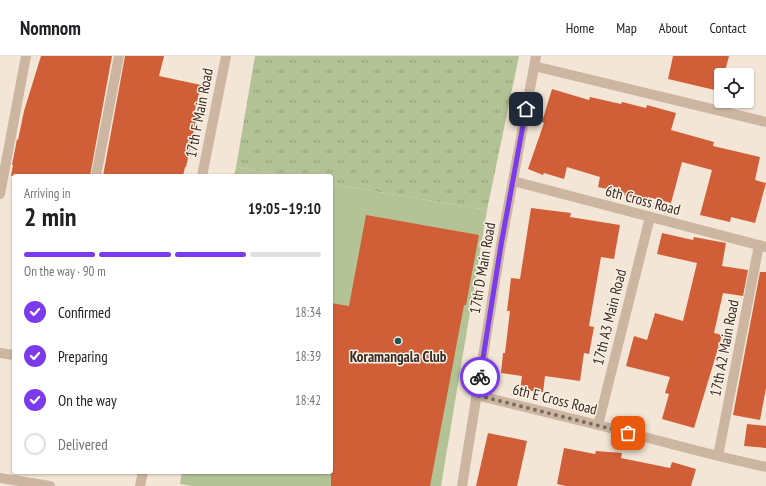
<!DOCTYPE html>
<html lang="en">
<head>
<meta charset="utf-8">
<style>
  :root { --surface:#fff; --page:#f6f6f6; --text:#202124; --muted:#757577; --line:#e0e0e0; --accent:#7c3aed }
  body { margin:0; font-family:"PT Sans Narrow",sans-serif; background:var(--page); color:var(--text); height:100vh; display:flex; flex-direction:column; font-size:15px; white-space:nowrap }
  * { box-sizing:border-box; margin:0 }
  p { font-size:13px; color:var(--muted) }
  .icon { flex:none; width:22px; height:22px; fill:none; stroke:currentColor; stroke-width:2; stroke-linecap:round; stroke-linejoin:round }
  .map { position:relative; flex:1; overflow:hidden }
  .sheet { position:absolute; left:12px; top:118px; width:321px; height:300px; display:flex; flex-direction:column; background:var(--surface); border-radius:4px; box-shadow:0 1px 3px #0004 }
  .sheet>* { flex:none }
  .buttons { position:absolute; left:714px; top:12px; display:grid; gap:8px }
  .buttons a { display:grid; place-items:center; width:40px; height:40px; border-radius:4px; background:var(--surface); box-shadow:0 1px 3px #0004; font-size:20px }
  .pin { position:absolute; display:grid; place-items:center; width:34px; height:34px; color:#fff; margin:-17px; border-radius:8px; box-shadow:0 2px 6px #0006 }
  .courier { position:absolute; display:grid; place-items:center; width:40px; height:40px; margin:-20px; border:3px solid #7c3aed; border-radius:50%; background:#fff; color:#222; box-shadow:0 1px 5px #0007 }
  .head em { font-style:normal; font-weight:800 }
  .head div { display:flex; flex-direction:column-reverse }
  .head { display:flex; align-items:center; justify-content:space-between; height:68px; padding:0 12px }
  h1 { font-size:26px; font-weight:800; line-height:30px }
  .bar { display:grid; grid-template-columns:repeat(4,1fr); gap:6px 4px; align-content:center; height:48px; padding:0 12px }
  .bar i { height:5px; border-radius:3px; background:var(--line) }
  .bar .active { background:var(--accent) }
  .bar p { grid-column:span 4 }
  ol { padding:0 12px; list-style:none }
  li { display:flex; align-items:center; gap:12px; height:44px }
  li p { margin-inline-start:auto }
  li .icon { padding:4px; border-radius:50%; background:var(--accent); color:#fff; stroke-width:4 }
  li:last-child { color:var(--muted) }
  li i { width:22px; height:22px; border:2px solid var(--line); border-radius:50% }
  header { display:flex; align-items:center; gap:24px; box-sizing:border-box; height:56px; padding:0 20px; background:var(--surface); border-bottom:1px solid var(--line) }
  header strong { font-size:19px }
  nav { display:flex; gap:22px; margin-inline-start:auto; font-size:14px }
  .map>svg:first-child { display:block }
</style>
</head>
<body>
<header>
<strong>Nomnom</strong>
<nav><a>Home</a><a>Map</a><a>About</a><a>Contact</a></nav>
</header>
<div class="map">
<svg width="766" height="430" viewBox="0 0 766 430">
  <defs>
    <pattern id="park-tufts" width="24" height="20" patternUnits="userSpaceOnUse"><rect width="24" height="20" fill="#b3c396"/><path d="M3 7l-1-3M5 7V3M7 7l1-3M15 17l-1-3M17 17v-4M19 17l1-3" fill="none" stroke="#929f7a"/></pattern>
  </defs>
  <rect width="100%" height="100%" fill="#f3e6d7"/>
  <path fill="url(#park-tufts)" d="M255,0H519L487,154L331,128V120H287L236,111Z"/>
  <path fill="#b3c396" d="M236,111L287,120H234Z
    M331,128L487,154L441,430H193L180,428L182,416H331Z"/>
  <path fill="#d05f38" d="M41,0H112L90,120H11L13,109H12L17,83L18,84L24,55Z
    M125,0H164L159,20L201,29L194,58L197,59L191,88L186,111H185L183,120H103Z
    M673,0H729L724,19H721V28L719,35L668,23Z
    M552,33L589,44L590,41L621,48L622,46L646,52L647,49L676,57L671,74L714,86L713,90L760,101L755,124L766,127L755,167L731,161L730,166L700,159L712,114L682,106L671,147L648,141L647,145L624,139L625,137L598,131L600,121L567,111L564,123L544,117L543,119L528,113L544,67L542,66Z
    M531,152L571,157L570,161L620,169L614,203L601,201L589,270L594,271L589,298L584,297L580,325L545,320L543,336L520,334L522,320L501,317L503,297H505L510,255H507L511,222L520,223Z
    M366,159L479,179L466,249H464L430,430H331V247L349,250Z
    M662,177L693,184L694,181L726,187L722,210L748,214L743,240L723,237L714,277L722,279L694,372L662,363L669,338L665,337L670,321L626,310L634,280L647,284L655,257L683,265L697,207L657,198Z
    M760,216H766V332L760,364L733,359Z
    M747,368L766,370V392L744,390Z
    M488,377L527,385L517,430H476Z
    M564,392L595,398L596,395L622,397L621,402L670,412L672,406L696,413L691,430H566L557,428Z"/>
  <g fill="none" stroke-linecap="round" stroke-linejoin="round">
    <path stroke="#ccb6a2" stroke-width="10" d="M534,10L766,66
      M96,120L119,0
      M202,120L226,0
      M513,125L766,191
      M0,138L26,0
      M0,297L14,299
      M476,339L598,369L718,400L766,411
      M598,369L650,161
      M718,400L759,189
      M140,430L143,416
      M462,430L501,189L536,0"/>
    <path stroke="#ccb6a2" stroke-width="10" d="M0,422L50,430"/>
  </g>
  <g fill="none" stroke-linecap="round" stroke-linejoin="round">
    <path stroke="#786c63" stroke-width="4" stroke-dasharray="0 7.2" d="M480,321L476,339L628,377"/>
    <path stroke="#7c3aed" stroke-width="5" d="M480,321L501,189L526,53"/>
  </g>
  <circle fill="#18555a" stroke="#faf0e3" stroke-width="1.5" cx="398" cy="285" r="4"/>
  <g text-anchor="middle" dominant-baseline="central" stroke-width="3" stroke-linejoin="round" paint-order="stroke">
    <g font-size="15" fill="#362b25" stroke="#faf0e3">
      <text transform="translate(199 57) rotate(-79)">17th F Main Road</text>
      <text transform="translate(643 144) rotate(15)">6th Cross Road</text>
      <text transform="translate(482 212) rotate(-80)">17th D Main Road</text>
      <text transform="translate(609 261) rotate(-76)">17th A3 Main Road</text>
      <text transform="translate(724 292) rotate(-79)">17th A2 Main Road</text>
      <text transform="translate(555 343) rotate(14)">6th E Cross Road</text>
    </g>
    <g font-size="15" font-weight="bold" fill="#362b25" stroke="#faf0e3">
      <text x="398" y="300">Koramangala Club</text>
    </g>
  </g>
</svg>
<div class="buttons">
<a><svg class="icon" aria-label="locate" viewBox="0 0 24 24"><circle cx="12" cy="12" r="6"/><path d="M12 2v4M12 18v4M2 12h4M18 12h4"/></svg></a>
</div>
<div class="pin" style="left:628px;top:377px;background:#ea580c"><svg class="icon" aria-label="bag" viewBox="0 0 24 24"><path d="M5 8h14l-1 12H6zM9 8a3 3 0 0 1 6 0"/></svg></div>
<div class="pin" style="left:526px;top:53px;background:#1f2937"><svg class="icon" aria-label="home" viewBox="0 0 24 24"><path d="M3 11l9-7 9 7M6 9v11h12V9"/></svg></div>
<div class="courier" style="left:480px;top:321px"><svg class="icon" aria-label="bike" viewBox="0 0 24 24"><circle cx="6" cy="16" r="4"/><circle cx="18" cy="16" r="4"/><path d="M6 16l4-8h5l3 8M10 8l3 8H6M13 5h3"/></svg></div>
<section class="sheet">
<div class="head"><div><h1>2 min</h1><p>Arriving in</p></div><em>19:05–19:10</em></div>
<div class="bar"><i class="active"></i><i class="active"></i><i class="active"></i><i></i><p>On the way · 90 m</p></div>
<ol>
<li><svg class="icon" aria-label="check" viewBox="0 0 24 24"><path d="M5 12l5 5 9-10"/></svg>Confirmed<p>18:34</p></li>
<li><svg class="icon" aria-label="check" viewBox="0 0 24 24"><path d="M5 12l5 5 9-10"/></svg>Preparing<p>18:39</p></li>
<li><svg class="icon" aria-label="check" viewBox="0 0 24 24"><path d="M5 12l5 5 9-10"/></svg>On the way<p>18:42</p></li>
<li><i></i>Delivered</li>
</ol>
</section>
</div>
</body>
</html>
